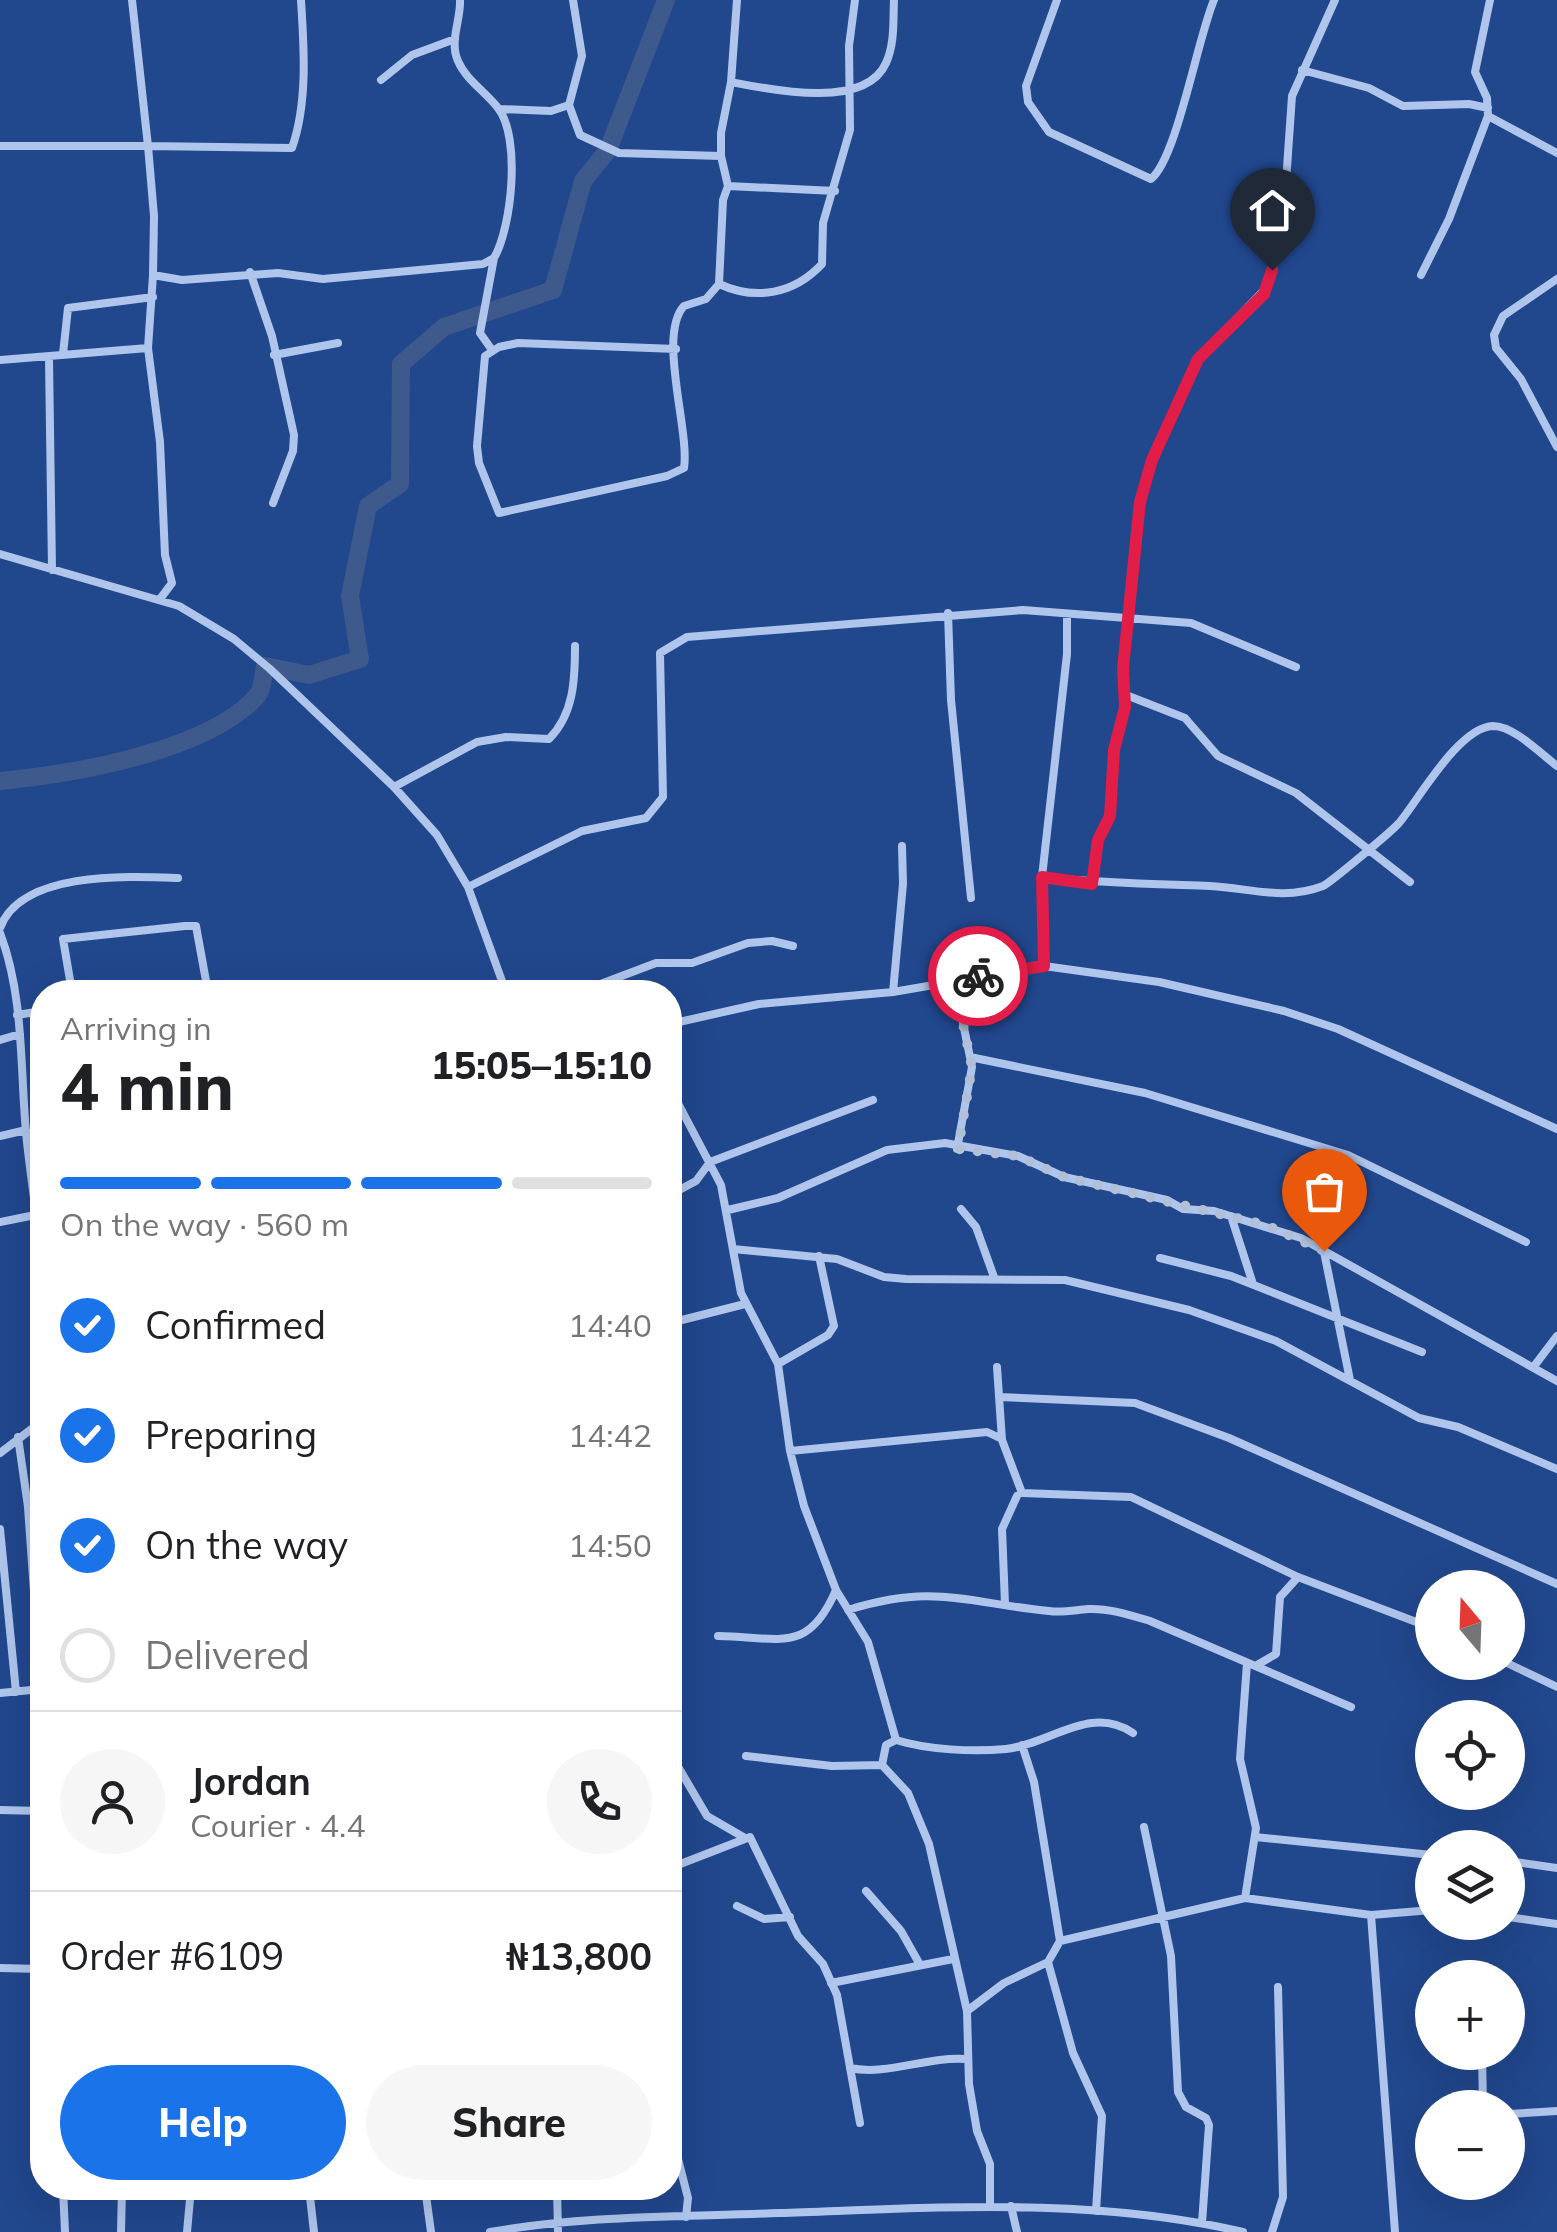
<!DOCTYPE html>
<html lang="en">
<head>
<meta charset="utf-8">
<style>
  :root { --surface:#fff; --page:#f6f6f6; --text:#202124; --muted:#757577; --line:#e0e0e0; --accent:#1a73e8 }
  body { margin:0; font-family:Mulish,sans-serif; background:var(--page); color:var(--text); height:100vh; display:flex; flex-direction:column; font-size:38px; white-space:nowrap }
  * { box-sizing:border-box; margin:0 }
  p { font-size:32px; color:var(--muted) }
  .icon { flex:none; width:55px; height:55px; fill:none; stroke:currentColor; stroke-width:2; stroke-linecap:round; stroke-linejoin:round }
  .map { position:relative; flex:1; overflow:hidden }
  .drawer { position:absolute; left:30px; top:980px; width:652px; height:1220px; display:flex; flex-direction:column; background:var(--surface); border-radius:40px; box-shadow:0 10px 40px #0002 }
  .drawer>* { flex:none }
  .needle { width:65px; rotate:341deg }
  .controls { position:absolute; left:1415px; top:1570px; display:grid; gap:20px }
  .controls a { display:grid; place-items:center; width:110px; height:110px; border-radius:50%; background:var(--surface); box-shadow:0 10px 40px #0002; font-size:50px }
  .pin { position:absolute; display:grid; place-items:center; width:85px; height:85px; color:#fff; margin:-102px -42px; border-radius:50% 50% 50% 0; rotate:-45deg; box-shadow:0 0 10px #0007 }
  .pin .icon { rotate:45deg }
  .courier { position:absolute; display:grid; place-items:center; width:100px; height:100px; margin:-50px; border:8px solid #e11d48; border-radius:50%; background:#fff; color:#222; box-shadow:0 2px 12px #0007 }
  .overview em { font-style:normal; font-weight:800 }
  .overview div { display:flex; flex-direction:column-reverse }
  .overview { display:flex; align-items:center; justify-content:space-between; height:170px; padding:0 30px }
  h1 { font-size:65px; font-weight:800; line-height:75px }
  .bar { display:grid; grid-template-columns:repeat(4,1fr); gap:15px 10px; align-content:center; height:120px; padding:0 30px }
  .bar i { height:12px; border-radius:8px; background:var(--line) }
  .bar .current { background:var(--accent) }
  .bar p { grid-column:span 4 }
  .line { display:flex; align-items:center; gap:25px; padding:0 30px; border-top:2px solid var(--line) }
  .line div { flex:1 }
  .round { display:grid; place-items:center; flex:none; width:105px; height:105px; border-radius:52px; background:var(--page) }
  ol { padding:0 30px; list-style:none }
  li { display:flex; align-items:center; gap:30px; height:110px }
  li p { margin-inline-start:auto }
  li .icon { padding:10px; border-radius:50%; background:var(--accent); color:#fff; stroke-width:4 }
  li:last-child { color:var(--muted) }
  li i { width:55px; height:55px; border:5px solid var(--line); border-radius:50% }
  .action { display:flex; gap:20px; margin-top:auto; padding:20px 30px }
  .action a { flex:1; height:115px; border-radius:60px; background:var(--accent); color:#fff; font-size:40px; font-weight:800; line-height:115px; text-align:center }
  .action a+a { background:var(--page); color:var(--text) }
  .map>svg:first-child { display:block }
</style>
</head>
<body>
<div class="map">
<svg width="1557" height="2232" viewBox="0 0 1557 2232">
  <rect width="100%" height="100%" fill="#21478d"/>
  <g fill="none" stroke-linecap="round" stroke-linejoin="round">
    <path stroke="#3e598c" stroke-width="18" d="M0,781C72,774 207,752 257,696C263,689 263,675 265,666L309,675L360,659L350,596L368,506L400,484L401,364L444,327L553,290L583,181L608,150L666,0"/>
    <path stroke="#afc5ec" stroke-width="8" d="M301,0C304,48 308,102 292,148L148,146L154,216L153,275L182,280L278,273L323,279L483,264L494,258C512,227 521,137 498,108C486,92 466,80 458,61C449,41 461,20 460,0
      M573,0L582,56L569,105L580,135L619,153L721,156
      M1057,0L1026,86L1028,102L1049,132L1151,179C1177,158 1197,40 1214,0
      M1302,70L1369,88L1403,106L1469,104L1488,108
      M381,80L412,55L455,39
      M731,82C772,90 865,110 886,63C895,43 893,21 894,0
      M500,109L551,111L569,105
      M1488,116L1557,153
      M0,146H148L132,0
      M728,186L835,191
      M250,272L272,336L294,435L293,451L273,503
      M153,275L148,348L160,442L165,555L172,583L160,599
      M1421,275L1449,219L1488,116L1487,98L1475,72L1490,0
      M1557,279L1503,316L1494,335L1496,348L1521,379L1557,447
      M719,284C756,301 794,294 822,264L823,223L850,130L849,46L855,0
      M676,349L518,343L499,347L485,356L477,446L479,463L499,513L667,476L684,468C690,431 657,335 684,306L706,299L719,284L723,200L728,186L721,156V133L731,82L737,0
      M492,350L480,333L494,258
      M63,354L68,308L153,297
      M274,355L338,343
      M49,359L52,570
      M0,360L148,348
      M0,554L179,606L234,639L270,669L394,787L437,835L468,887L506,992
      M948,613L951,700L971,898
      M1126,695L1185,718L1218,756L1296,793L1410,882
      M394,787L477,742L506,737L549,739C574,714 575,679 575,646
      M1042,877C1099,883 1154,884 1210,886C1250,888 1284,901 1323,886C1331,882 1391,832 1399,823C1419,799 1459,727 1493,726C1514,726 1541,754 1557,766
      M1093,883L1098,840L1111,812L1114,750L1125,707L1123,668L1140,502L1152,460L1198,359L1268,286L1283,225L1292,96L1335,0
      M468,887L582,831L646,818L663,797L660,653L687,637L1023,610L1191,623L1296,667
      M0,928C21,871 127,876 178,878
      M0,933C24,996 20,1066 26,1132C30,1176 38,1219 42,1263
      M1044,966L1042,877L1067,654V615
      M954,979L972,1067L957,1149
      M72,992L63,939L185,926H196L208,992
      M494,992L504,984L582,991L656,963H692L748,943L772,941L793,946
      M893,992L903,884L902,846
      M17,1015L42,1011
      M670,1024L759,1004L893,992L1044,966L1159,982L1284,1011L1338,1029L1557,1129
      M0,1040L20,1034
      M970,1057L1145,1093L1348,1155L1526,1242
      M670,1088L721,1185L741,1293L778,1364L790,1451L804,1506L836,1590L868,1642L896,1740
      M0,1136L26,1130
      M670,1195L696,1181L710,1162L873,1100
      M961,1209L976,1227L994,1277
      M728,1210L778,1198L887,1150L945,1143L1018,1156L1064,1177L1167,1200L1183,1209L1214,1211L1301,1238L1557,1381
      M1231,1216L1253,1284
      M0,1222L35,1215
      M733,1249L837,1259L884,1277L906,1279L1065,1280L1189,1310L1276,1341L1419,1418L1458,1427L1557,1469
      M1324,1252L1350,1380
      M1160,1258L1231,1276L1422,1352
      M670,1323L745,1304
      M778,1364L828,1335L834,1326L819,1256
      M1535,1365L1557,1336
      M997,1367L1002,1440L1022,1493L1131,1497L1298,1577L1432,1628
      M999,1397L1135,1403L1229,1438L1557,1584
      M18,1437L28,1507L42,1704
      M790,1451L987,1432L1002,1439
      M0,1453L42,1421
      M0,1529L16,1692
      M1005,1604L1002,1529L1017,1496
      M848,1610C935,1583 966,1603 1049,1611C1062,1613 1075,1610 1088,1609C1109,1608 1130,1615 1150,1621L1351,1707
      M718,1636C780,1637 808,1655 836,1590
      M1505,1662L1557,1687
      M1257,1665L1276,1654L1280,1597L1298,1577
      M0,1693L42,1689
      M670,1753L707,1816L745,1838
      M746,1756L832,1766L882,1765
      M0,1810L42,1811
      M1144,1827L1171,1956L1178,2092L1186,2107L1206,2118L1209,2125L1202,2223
      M1255,1837L1432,1855
      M1508,1861L1557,1868
      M670,1868L750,1837L798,1936L823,1964L837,1995L860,2123
      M866,1891L901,1931L919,1963
      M1245,1898L1256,1828L1240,1759L1247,1663
      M737,1906L764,1919L790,1917
      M1371,1915L1395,2232
      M1508,1917L1557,1924
      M1060,1941L1245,1898L1371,1915L1432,1910
      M1048,1962L1073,2053L1102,2116L1096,2211
      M0,1968L42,1969
      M831,1983L953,1959
      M967,2011L929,1844L908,1793L882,1765L886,1745L896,1740C928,1750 973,1752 1006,1749C1051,1744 1090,1704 1133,1733
      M1482,2052L1483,2108
      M850,2068C887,2076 927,2056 966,2059
      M1508,2114L1557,2111
      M670,2128L688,2198L686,2217
      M63,2188L65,2232
      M309,2188L314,2232
      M425,2188L431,2232
      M557,2188L558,2232
      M990,2205V2164L977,2131L969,2084L967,2011L1004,1983L1048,1962L1060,1941L1034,1782L1022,1745
      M1011,2206L1017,2232
      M121,2232L122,2188
      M187,2232L191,2188
      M490,2232C585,2215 683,2217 779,2213C933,2208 1091,2196 1243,2232
      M1272,2232L1283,2197L1278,1987"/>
  </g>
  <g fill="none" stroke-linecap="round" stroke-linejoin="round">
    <path stroke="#b1bfd7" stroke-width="10" stroke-dasharray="0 18" d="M978,976L954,980L972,1067L958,1149L1018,1156L1064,1177L1266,1225L1324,1251"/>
    <path stroke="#e11d48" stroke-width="12" d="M978,976L1044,966L1042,877L1092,884L1098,840L1110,816L1114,750L1125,707L1123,668L1140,502L1152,460L1198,359L1264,294L1272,270"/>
  </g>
</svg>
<div class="controls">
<a><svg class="needle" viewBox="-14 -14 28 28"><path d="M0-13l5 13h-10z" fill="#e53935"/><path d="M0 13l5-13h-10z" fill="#757577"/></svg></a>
<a><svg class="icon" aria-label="locate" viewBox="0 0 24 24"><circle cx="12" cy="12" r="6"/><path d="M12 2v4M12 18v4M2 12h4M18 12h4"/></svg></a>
<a><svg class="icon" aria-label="layers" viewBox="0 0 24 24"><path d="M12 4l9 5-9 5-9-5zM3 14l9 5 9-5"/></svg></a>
<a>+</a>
<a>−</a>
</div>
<div class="pin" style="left:1324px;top:1251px;background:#ea580c"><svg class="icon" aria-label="bag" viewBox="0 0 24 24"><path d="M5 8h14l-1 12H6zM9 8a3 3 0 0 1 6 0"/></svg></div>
<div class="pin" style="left:1272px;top:270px;background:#1f2937"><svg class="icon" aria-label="home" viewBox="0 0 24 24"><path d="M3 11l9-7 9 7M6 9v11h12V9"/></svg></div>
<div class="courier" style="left:978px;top:976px"><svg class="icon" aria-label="bike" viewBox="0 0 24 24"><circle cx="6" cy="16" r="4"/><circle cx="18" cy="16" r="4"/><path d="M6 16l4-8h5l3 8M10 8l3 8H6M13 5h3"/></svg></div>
<section class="drawer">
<div class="overview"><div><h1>4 min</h1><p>Arriving in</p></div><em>15:05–15:10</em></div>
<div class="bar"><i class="current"></i><i class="current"></i><i class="current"></i><i></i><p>On the way · 560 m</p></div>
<ol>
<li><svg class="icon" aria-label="check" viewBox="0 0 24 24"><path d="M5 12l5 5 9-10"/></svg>Confirmed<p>14:40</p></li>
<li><svg class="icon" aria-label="check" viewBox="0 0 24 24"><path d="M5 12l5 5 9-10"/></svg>Preparing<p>14:42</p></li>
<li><svg class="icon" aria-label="check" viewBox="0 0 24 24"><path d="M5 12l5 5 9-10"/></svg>On the way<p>14:50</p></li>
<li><i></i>Delivered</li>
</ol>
<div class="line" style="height:180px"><a class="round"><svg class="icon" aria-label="person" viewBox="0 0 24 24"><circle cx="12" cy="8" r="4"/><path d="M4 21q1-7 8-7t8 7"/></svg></a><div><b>Jordan</b><p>Courier · 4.4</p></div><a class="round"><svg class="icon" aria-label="phone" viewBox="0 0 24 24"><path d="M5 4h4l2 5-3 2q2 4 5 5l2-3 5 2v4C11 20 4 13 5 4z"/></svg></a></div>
<div class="line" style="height:130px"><div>Order #6109</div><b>₦13,800</b></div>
<div class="action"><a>Help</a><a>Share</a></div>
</section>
</div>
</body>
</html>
